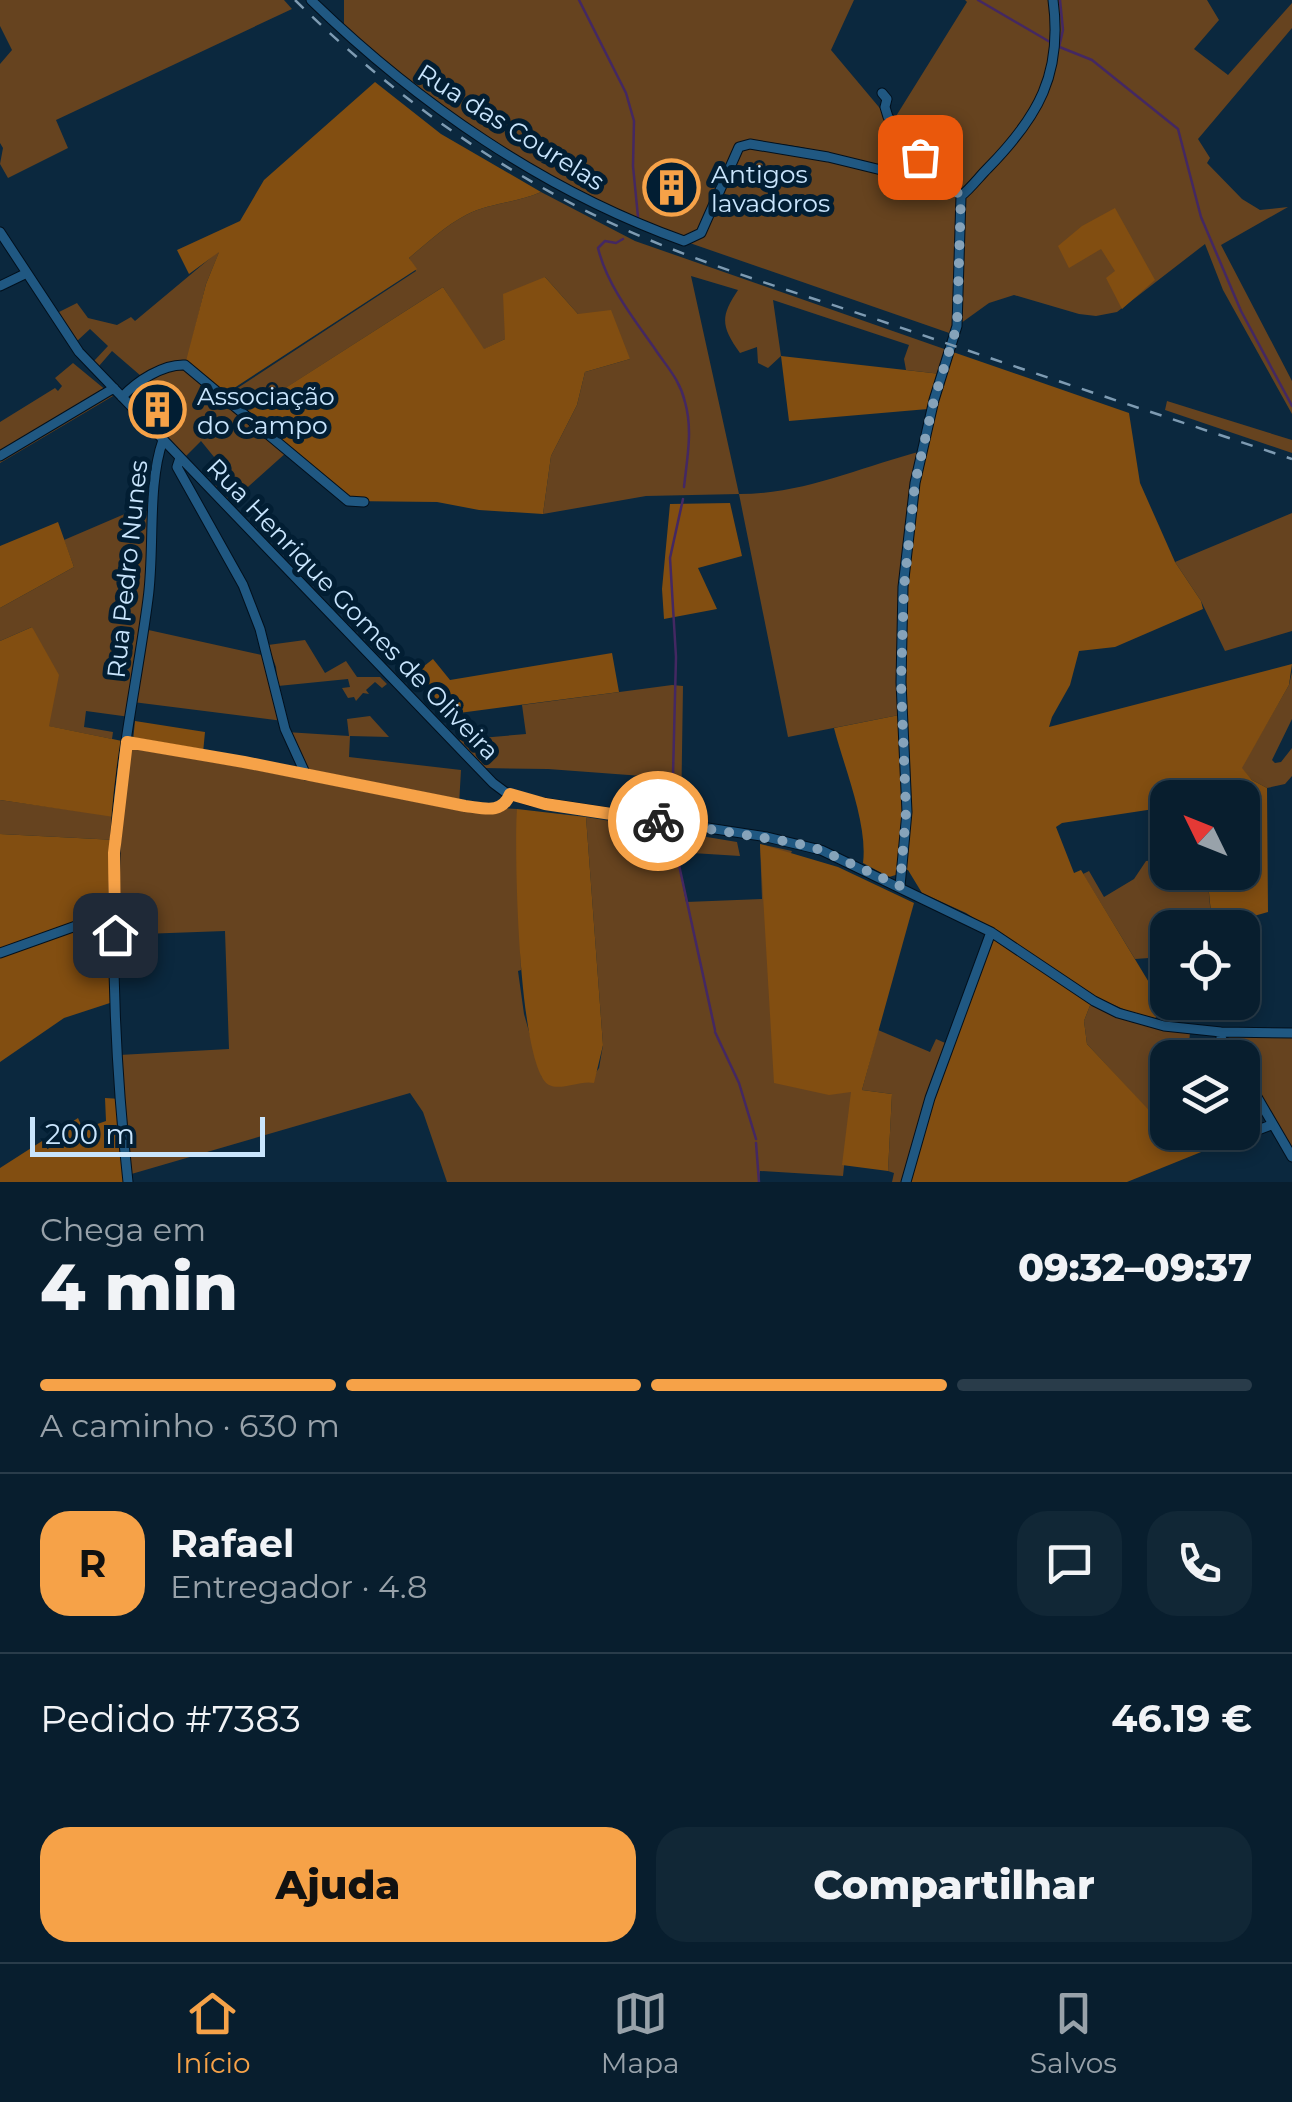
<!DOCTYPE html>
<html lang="pt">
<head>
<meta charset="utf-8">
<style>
  :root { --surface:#081e2e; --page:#112736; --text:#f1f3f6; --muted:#98a2aa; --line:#293c4a; --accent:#f6a248 }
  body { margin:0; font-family:Montserrat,sans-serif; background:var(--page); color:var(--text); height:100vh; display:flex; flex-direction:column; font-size:38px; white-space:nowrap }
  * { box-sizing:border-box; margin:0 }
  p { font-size:32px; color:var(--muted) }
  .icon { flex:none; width:55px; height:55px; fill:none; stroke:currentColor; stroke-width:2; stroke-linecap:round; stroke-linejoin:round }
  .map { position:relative; height:1182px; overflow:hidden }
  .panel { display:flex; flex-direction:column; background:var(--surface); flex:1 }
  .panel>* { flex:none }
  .needle { width:65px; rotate:313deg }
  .fabs { position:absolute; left:1150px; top:780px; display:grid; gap:20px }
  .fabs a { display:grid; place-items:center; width:110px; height:110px; border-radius:20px; background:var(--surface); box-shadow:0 5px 15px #0003,0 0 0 2px var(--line); font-size:50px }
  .scale { position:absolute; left:30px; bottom:25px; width:235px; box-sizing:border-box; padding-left:10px; border:5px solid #c9e5fd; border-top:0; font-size:28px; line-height:35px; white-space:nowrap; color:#c9e5fd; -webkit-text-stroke:8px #021e33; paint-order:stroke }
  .pin { position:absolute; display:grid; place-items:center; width:85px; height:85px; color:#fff; margin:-42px; border-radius:20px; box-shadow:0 5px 15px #0006 }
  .courier { position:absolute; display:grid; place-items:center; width:100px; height:100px; margin:-50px; border:8px solid #f6a248; border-radius:50%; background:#fff; color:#222; box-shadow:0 2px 12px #0007 }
  .head em { font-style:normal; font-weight:800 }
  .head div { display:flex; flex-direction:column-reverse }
  .head { display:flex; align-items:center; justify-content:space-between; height:170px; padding:0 40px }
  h1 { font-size:65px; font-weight:800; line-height:75px }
  .bar { display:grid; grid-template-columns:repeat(4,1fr); gap:15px 10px; align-content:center; height:120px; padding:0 40px }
  .bar i { height:12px; border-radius:8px; background:var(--line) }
  .bar .current { background:var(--accent) }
  .bar p { grid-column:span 4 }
  .line { display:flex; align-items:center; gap:25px; padding:0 40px; border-top:2px solid var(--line) }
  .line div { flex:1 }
  .round { display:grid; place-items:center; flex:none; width:105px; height:105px; border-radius:30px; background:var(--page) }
  .action { display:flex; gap:20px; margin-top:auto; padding:20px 40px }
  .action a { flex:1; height:115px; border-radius:30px; background:var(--accent); color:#111; font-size:40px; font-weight:800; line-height:115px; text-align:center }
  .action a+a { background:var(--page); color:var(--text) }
  .dock { display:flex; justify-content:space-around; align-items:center; height:140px; border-top:2px solid var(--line); background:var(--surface); font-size:28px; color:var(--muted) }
  .dock a { display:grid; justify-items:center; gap:5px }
  .dock .current { color:var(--accent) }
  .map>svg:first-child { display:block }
</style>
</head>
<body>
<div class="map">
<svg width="1292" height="1182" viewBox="0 0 1292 1182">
  <rect width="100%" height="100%" fill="#0b283e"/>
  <path fill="#66431f" d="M0,0H284L292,9L56,120L68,148L8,178L0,164L3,148L0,143V64L12,50L0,26Z
    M344,0H854L831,50L941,181C898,171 771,132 735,144L703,226L687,237L677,236L599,205L460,125L344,31Z
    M965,0H1207L1219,20L1194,49L1228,75L1292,3V28L1198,139L1210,158L1207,163L1242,199L1260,210L1288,207L1221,245L1292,381V414L1223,290L1205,244L1117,312L1096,316L1079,314L1014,295L989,303L957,326L955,335L684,241L694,239L731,161L750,144L949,186L893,121L967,2Z
    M541,192L635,241L950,351L941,374L906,370L904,359L909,345L773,300L781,356L768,368L758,363L757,347L740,353C721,326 720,317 738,290L691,276L739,494C805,494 860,467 922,451L904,714L788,737L739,494L646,496L543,514L551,456L577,405L585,372L630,359L578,314L545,277L505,339L483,350L443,287L248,412L227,395L416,271L409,258C427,243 445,226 466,215C489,203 517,203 541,192Z
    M220,250L206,284L186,365L287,452L231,502L210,480L223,468L201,441L186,456L168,437L182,423L141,376L112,351L99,366L94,361L108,346L90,329L77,341L57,313L77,303L88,318L117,325L131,317L135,321Z
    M73,363L113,396L0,463V422L55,388L58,391L62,386L55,378Z
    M1167,401L1292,440V453L1165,410Z
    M155,501L144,629L266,656L283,721L133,702L130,717L86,711L84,727L113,732L112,739L48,726L32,627L0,641V608L74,567L64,540Z
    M1292,513V631L1225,651L1201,601L1175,562Z
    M305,640L325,673L346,661L357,677H380L387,684L382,688L375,682L366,690L369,694L363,693L356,701L354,697L348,698L342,688L350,687L348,679L278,686L276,667L268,645Z
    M1292,672V719L1272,760L1275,763L1281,762L1292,748V776L1285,784L1267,788L1252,780L1241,768L1289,685Z
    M672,685L683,686L681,819L669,817V778L548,769L483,768L457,740L526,734L522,705Z
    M370,716L389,737L350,736L349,757L461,770L459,805L517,809L521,970L518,971L524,1014L542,1077L569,1084L590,1081L599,1068L603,1045L586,817L737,842L740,856L676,852L686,902L762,899L760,844L792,851L786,864L852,1092L843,1176L760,1171L759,1182H447L423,1112L410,1093L128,1175L119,1055L229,1049L225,931L115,935L116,840L0,834V800L114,816L127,742L305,775L286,732L349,736L347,719Z
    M1167,858L1168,872L1207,873L1212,927L1168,928L1167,974L1162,977L1149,958L1135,959L1083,874L1089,871L1104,897L1134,879L1146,861Z
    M1091,1003L1131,1022L1190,1032L1188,1057L1168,1058L1167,1123L1161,1124L1087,1044L1084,1021Z
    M878,1030L930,1052L936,1039L950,1045L906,1182H892L894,1173L888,1171L892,1094L862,1090Z
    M1230,1036L1292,1037V1157L1243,1067L1242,1058L1236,1057L1227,1040Z"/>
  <path fill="#824e11" d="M375,82L441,134L541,192C517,203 489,203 466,215C445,226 427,243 409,258L417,269L225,394L185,365L206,284L219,252L189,274L177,250L240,221L264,180Z
    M1115,208L1155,280L1122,309L1106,278L1115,271L1101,249L1069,268L1058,246L1082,226Z
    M545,277L578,314L611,310L630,359L585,372L577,405L551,456L543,514L479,510L437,502L348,501L246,413L443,287L484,349L505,339L503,294Z
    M950,351L1129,413L1140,483L1175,562L1201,601L1203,609L1115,647L1079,651L1070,685L1052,717L1049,727L1292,664L1289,685L1242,768L1252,780L1267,788L1268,912L1233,922L1212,923L1207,873L1242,872V798H1168L1167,807L1062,823L1056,827L1074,873L1081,870L1153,989L1160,1015L1155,1018L1130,1012L1098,998L966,913L922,893L908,870L901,869L899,874L889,877L863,863C868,824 844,767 834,728L904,714L903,587L928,409L789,421L781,356L941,374Z
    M730,503L742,556L698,568L717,609L664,619L662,589L670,504Z
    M58,522L74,567L0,608V546Z
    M32,627L59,675L49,726L127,742L114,817L0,800V641Z
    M612,653L619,692L444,715L414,674L433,659L450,680Z
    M135,721L205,732L203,753L133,741Z
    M517,809L586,817L603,1045L594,1083C580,1080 561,1091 549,1085C518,1068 514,848 517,809Z
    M0,834L116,840V1001L64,1018L0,1062Z
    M760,844L838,867L914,903L862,1090L892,1094L888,1171L842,1165L851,1092L829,1095L774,1083Z
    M989,935L1091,1003L1084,1021L1087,1044L1161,1123H1167L1168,1132L1200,1133L1216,1146L1127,1182H906Z
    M105,1098L121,1099L129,1182H0V1168L78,1118L83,1129L106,1121Z"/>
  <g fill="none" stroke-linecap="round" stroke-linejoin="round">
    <path stroke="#442862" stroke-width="2.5" d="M579,0L626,93L634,121L633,166L638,217
      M978,0L1050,42
      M1057,46L1092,60L1178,129L1201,217L1241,311L1292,406
      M1059,47L1063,30L1060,0
      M623,239L616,243L605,241L598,248C607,285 633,318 655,349C667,367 680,380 685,402C693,430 687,459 684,487
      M672,814L676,657L670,558L683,499
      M672,833L715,1030
      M715,1032L739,1083L756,1139
      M756,1143L759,1182"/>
    <defs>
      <path id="minor" d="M311,0C417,103 544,191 684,241L701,233L739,147L750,144L828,157L951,187
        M882,93L887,99L885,107L888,117L948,184
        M0,232L79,352L493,783L505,792L531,801L767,837L821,850L991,932L1094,1001L1118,1013L1164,1026L1221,1032L1292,1033
        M0,286L27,273
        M122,397C137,381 163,364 185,365L348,501L364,502
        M0,456L114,388
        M180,458L177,467L243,585L260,629L285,729L306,775
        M127,742L244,762L465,806C483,808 502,815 511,794
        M900,886L907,812L901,682L903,587L915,483L934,400L957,326L961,196C971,188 979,177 988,168C1038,117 1063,74 1053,0
        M0,953L115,912
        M1221,1032V1038L1234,1058
        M1242,1071L1292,1157
        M1200,1132L1206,1144L1216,1146L1271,1125
        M128,1182C116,1074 111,963 115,855C117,769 137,684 148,599C155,549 147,485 163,440
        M906,1182L930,1098L991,932"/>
    </defs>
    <use href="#minor" stroke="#02101d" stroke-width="11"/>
    <use href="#minor" stroke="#205882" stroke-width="9"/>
    <path stroke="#7e9bb2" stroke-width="2.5" stroke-dasharray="12 12" stroke-linecap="butt" d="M295,0C390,94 502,174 624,229C711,268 805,295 896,326C1027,371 1160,415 1292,459"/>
  </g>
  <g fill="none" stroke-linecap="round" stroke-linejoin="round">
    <path stroke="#86a3ba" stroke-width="10" stroke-dasharray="0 18" d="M658,821L796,843L821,850L900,886L906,812L901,682L904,588L915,483L934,400L957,326L961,196L920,157"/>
    <path stroke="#f6a248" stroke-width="12" d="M115,935L114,853L127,742L244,762L465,806C483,808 502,815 510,794L545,804L658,821"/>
  </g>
  <defs>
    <symbol id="building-ring" viewBox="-11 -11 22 22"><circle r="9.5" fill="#021e33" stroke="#f6a248" stroke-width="1.5"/><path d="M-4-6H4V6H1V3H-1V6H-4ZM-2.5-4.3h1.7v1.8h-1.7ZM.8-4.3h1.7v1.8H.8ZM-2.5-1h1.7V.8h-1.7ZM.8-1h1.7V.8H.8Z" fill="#f6a248"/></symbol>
  </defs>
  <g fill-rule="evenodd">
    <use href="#building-ring" x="640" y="156" width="63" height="63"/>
    <use href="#building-ring" x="126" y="378" width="63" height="63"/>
  </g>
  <g text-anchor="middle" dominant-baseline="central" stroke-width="10" stroke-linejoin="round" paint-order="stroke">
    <g font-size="25" fill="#c9e5fd" stroke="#021e33">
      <text transform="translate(511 127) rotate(32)">Rua das Courelas</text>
      <text transform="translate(127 569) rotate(-84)">Rua Pedro Nunes</text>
      <text transform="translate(353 609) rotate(46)">Rua Henrique Gomes de Oliveira</text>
    </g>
    <g font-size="25" fill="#c9e5fd" stroke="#021e33" text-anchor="start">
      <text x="711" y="174">Antigos<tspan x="711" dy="29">lavadoros</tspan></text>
      <text x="197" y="396">Associação<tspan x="197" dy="29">do Campo</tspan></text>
    </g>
  </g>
</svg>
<div class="fabs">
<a><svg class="needle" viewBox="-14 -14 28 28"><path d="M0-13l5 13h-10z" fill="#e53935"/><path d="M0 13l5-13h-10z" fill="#98a2aa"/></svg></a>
<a><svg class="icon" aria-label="locate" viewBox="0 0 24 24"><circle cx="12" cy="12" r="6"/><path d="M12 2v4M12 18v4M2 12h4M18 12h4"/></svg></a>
<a><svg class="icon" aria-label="layers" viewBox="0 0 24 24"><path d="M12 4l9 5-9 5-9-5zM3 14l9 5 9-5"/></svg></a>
</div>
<div class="scale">200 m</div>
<div class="pin" style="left:920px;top:157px;background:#ea580c"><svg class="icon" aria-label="bag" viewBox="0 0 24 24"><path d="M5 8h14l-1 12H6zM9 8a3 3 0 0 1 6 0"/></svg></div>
<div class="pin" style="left:115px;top:935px;background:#1f2937"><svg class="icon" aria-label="home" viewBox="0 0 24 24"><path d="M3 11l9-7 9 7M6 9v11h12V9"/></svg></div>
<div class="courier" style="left:658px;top:821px"><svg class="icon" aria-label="bike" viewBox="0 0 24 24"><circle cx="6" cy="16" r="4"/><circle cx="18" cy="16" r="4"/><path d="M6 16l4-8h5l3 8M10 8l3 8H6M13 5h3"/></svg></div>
</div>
<section class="panel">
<div class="head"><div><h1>4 min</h1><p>Chega em</p></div><em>09:32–09:37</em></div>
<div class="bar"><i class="current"></i><i class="current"></i><i class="current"></i><i></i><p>A caminho · 630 m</p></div>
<div class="line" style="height:180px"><b class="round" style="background:var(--accent);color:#111">R</b><div><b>Rafael</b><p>Entregador · 4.8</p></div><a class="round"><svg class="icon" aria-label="chat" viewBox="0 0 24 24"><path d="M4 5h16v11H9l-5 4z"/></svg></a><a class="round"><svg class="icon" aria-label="phone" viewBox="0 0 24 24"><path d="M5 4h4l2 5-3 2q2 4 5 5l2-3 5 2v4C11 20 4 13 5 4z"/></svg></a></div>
<div class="line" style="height:130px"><div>Pedido #7383</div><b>46.19 €</b></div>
<div class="action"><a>Ajuda</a><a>Compartilhar</a></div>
</section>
<nav class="dock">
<a class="current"><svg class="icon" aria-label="home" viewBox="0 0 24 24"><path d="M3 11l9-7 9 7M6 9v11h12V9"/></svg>Início</a>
<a><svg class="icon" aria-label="map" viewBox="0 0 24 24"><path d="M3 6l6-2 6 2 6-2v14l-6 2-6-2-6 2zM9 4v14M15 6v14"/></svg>Mapa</a>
<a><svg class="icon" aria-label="saved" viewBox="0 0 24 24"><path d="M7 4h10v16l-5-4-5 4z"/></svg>Salvos</a>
</nav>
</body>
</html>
